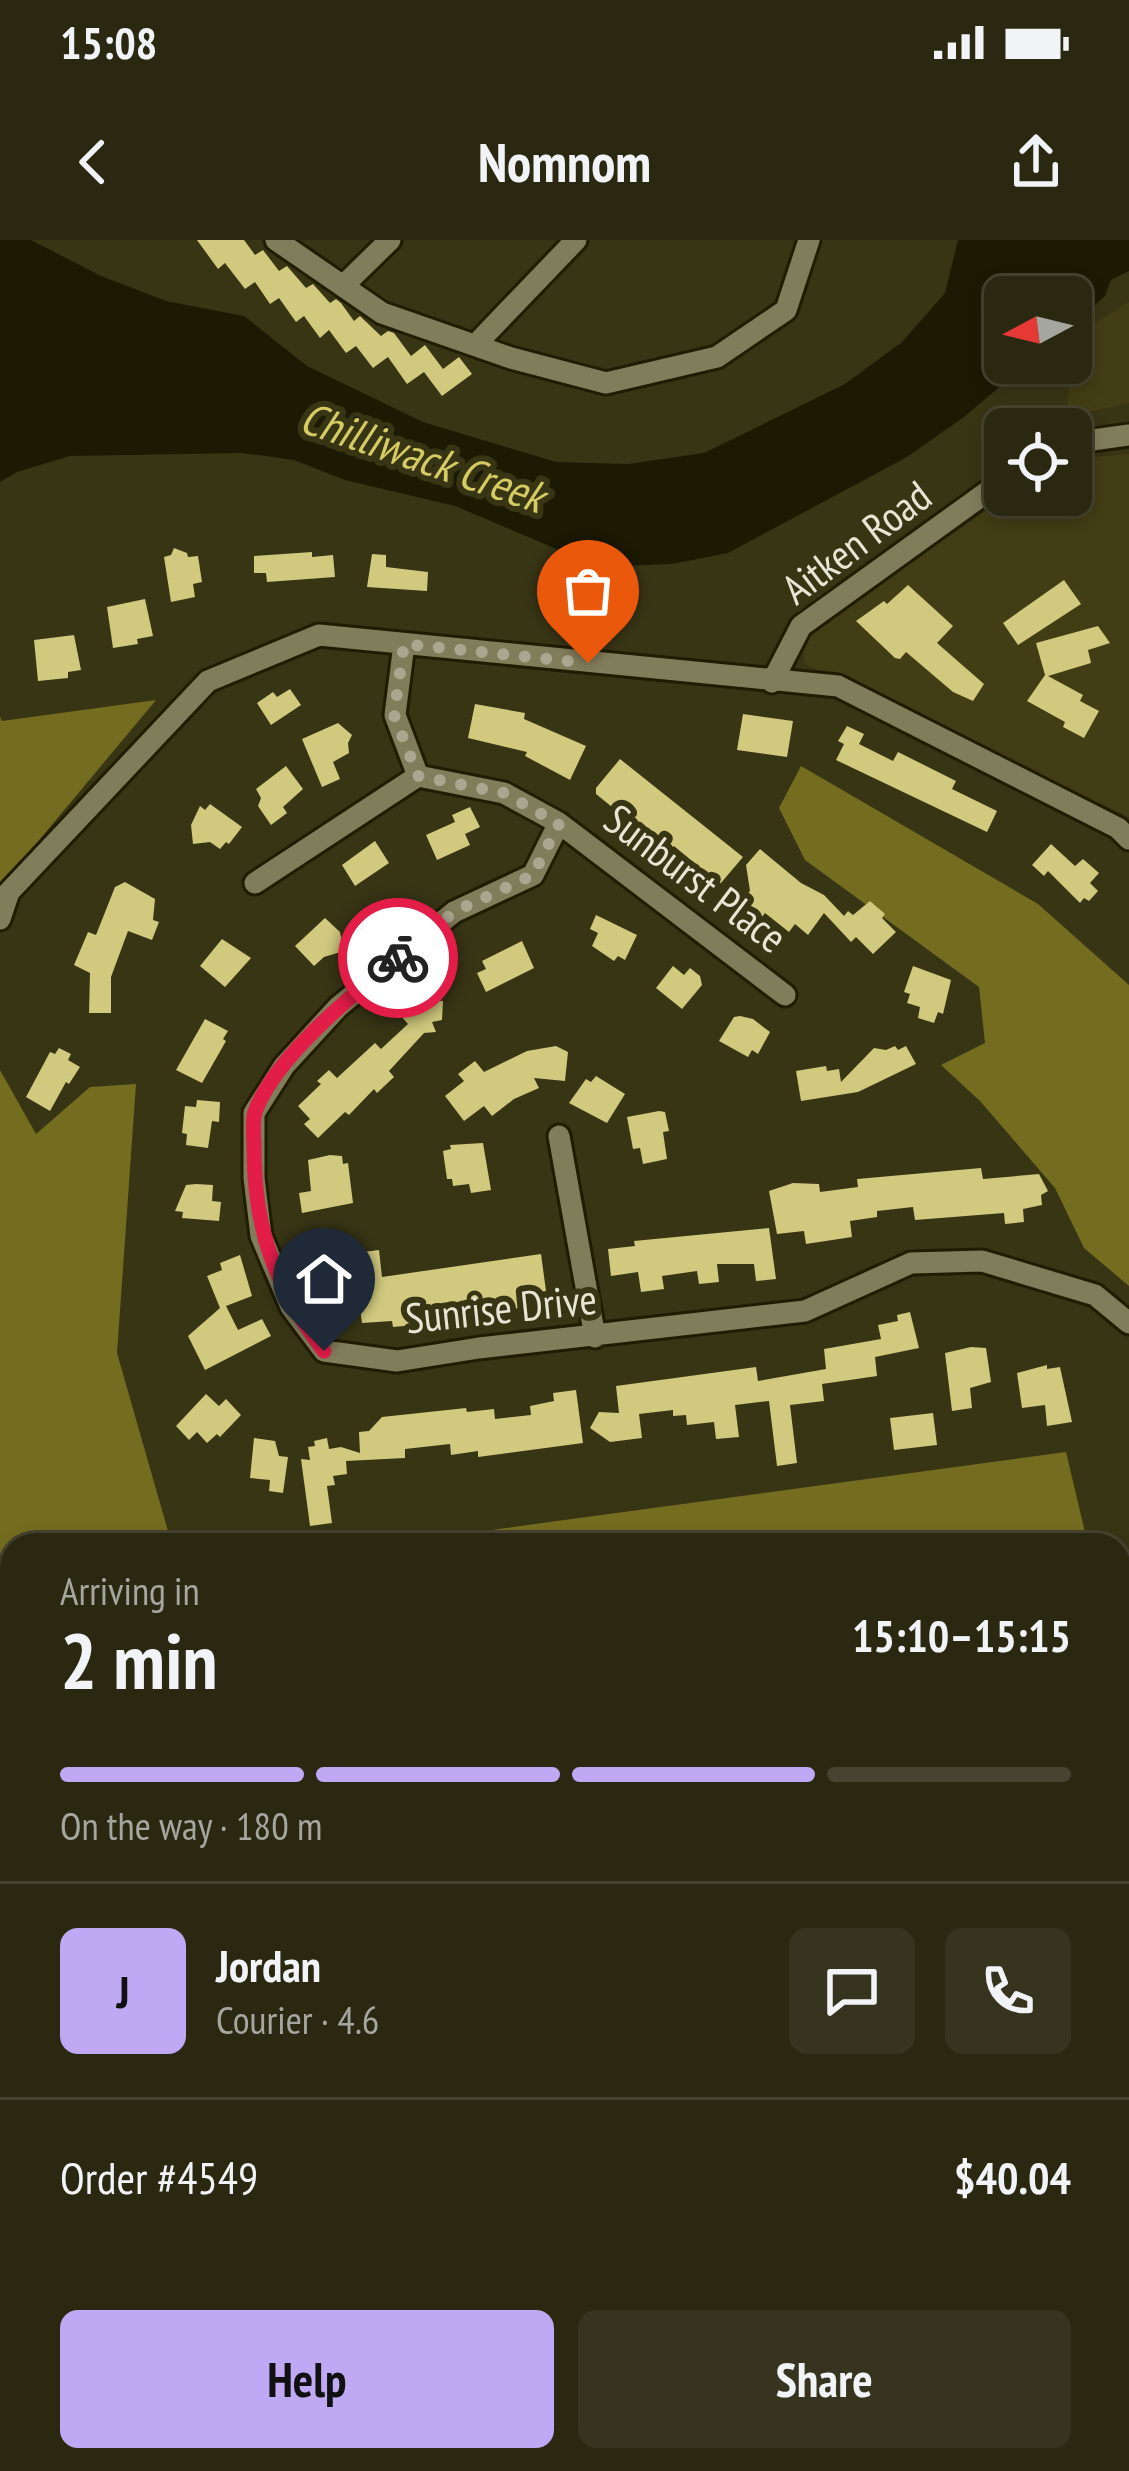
<!DOCTYPE html>
<html lang="en">
<head>
<meta charset="utf-8">
<style>
  :root { --surface:#2a2810; --page:#36341e; --text:#f1f3f6; --muted:#a5a69f; --line:#464430; --accent:#bfa8f4 }
  body { margin:0; font-family:"PT Sans Narrow",sans-serif; background:var(--page); color:var(--text); height:100vh; display:flex; flex-direction:column; font-size:45px; white-space:nowrap }
  * { box-sizing:border-box; margin:0 }
  p { font-size:39px; color:var(--muted) }
  .icon { flex:none; width:66px; height:66px; fill:none; stroke:currentColor; stroke-width:2; stroke-linecap:round; stroke-linejoin:round }
  .map { position:relative; flex:1; overflow:hidden }
  .sheet { position:absolute; left:0px; top:1293px; width:1131px; height:939px; display:flex; flex-direction:column; background:var(--surface); border-radius:36px 36px 0 0; box-shadow:0 6px 18px #0003,0 0 0 3px var(--line) }
  .sheet>* { flex:none }
  .needle { width:78px; rotate:263deg }
  .buttons { position:absolute; left:984px; top:36px; display:grid; gap:24px }
  .buttons a { display:grid; place-items:center; width:108px; height:108px; border-radius:18px; background:var(--surface); box-shadow:0 6px 18px #0003,0 0 0 3px var(--line); font-size:60px }
  .pin { position:absolute; display:grid; place-items:center; width:102px; height:102px; color:#fff; margin:-123px -51px; border-radius:50% 50% 50% 0; rotate:-45deg; box-shadow:0 0 12px #0007 }
  .pin .icon { rotate:45deg }
  .courier { position:absolute; display:grid; place-items:center; width:120px; height:120px; margin:-60px; border:9px solid #e11d48; border-radius:50%; background:#fff; color:#222; box-shadow:0 3px 15px #0007 }
  .summary em { font-style:normal; font-weight:700 }
  .summary div { display:flex; flex-direction:column-reverse }
  .summary { display:flex; align-items:center; justify-content:space-between; height:204px; padding:0 60px }
  h1 { font-size:78px; font-weight:700; line-height:90px }
  .bar { display:grid; grid-template-columns:repeat(4,1fr); gap:18px 12px; align-content:center; height:144px; padding:0 60px }
  .bar i { height:15px; border-radius:9px; background:var(--line) }
  .bar .active { background:var(--accent) }
  .bar p { grid-column:span 4 }
  .line { display:flex; align-items:center; gap:30px; padding:0 60px; border-top:3px solid var(--line) }
  .line div { flex:1 }
  .round { display:grid; place-items:center; flex:none; width:126px; height:126px; border-radius:18px; background:var(--page) }
  .primary-button { display:flex; gap:24px; margin-top:auto; padding:24px 60px }
  .primary-button a { flex:1; height:138px; border-radius:18px; background:var(--accent); color:#111; font-size:48px; font-weight:700; line-height:138px; text-align:center }
  .primary-button a+a { background:var(--page); color:var(--text) }
  .status { display:flex; justify-content:space-between; align-items:center; height:84px; padding:0 60px; background:var(--surface); direction:ltr }
  .status svg { height:33px; fill:currentColor }
  header { display:flex; justify-content:space-between; align-items:center; height:156px; padding:0 60px; background:var(--surface); font-size:54px; font-weight:700 }
  .map>svg:first-child { display:block }
</style>
</head>
<body>
<div class="status"><b>15:08</b><svg viewBox="0 0 49 12"><path d="M0 12V9h3v3zM5 12V6h3v6zM10 12V3h3v9zM15 12V0h3v12zM26 1h20v11H26zM47 4h2v5h-2z"/></svg></div>
<header><svg class="icon" aria-label="back" viewBox="0 0 24 24"><path d="M15 5l-7 7 7 7"/></svg>Nomnom<svg class="icon" aria-label="share" viewBox="0 0 24 24"><path d="M12 15V3M7 8l5-5 5 5M5 13v7h14v-7"/></svg></header>
<div class="map">
<svg width="1129" height="2231" viewBox="0 0 1129 2231">
  <rect width="100%" height="100%" fill="#383515"/>
  <path fill="#423d14" d="M1129,62V163L1067,177L1071,98Z
    M1129,214V577L804,423L803,396L1009,255H1071V219Z"/>
  <path fill="#58521c" d="M1,1806L12,1845V2156L0,2159Z"/>
  <path fill="#746d20" d="M156,460L0,647V477L2,481Z
    M801,526L1038,664L1129,745V1046L1084,1008L1055,948L980,861L941,825L985,803L979,747L805,620L779,568Z
    M0,830L36,894L90,847L136,844L117,1113L172,1305H12V1823L1,1780L8,1642L0,1585Z
    M1066,1212L1088,1305H380Z
    M1119,1713L1129,1764V2128L1119,2129Z
    M109,2220H968V2231H106Z"/>
  <path fill="#1c1a03" d="M0,0H31L99,35L166,61L244,76L307,126L423,182L556,222L628,224L704,213L845,144L902,102L945,53L958,0H1129V31L1111,40L1105,56L1071,87V57H1005V123H1028L964,177L907,217L728,313L672,324L616,326L566,313L455,266L345,240L294,220L242,213L70,216L17,232L0,242Z"/>
  <path fill="#d0c97e" d="M197,0H244L255,15L263,10L279,31L287,26L306,48L313,44L330,63L336,59L341,63L354,81L360,76L381,96L388,91L394,93L411,116L425,105L443,129L459,117L472,134L442,156L424,132L407,144L388,117L373,128L356,106L346,113L329,90L320,98L304,76L296,82L279,58L270,64L255,42L245,49L225,23L218,29Z
    M174,308L187,313L188,317L198,316L202,342L193,344L195,357L171,362L164,317L171,315Z
    M312,312V317L333,315L335,337L267,342L266,333H254V316Z
    M372,314L386,315V327L428,332L427,351L367,347Z
    M1064,340L1081,364L1018,405L1003,383Z
    M908,345L953,386L937,403L984,444L973,461L953,452L906,412L900,419L895,418L856,381L884,361L887,364Z
    M145,359L153,396L137,399L138,404L113,408L107,367Z
    M1098,386L1110,403L1088,410L1091,423L1048,436L1083,455L1080,461L1099,471L1084,498L1063,487L1065,482L1027,461L1045,435L1036,403Z
    M74,395L81,430L68,432V438L38,441L34,400Z
    M290,449L301,465L271,485L257,463L273,452L277,457Z
    M475,464L525,473L524,479L586,506L570,540L525,516L527,512L468,498Z
    M743,474L793,481L787,517L737,510Z
    M338,483L352,495L348,503L349,513L333,522L340,539L322,547L302,499Z
    M847,486L864,494L859,504L893,521L898,512L956,541L952,549L997,571L987,592L836,520L844,504L838,501Z
    M620,519L743,617L715,650L692,634L699,627L674,606L670,611L616,562L612,567L596,554V548Z
    M286,526L303,549L283,567L287,573L271,585L258,566L261,558L256,549Z
    M210,564L242,587L229,604L226,602L220,609L210,602L193,604L191,585L200,566L205,570Z
    M470,567L480,587L465,594L470,605L437,620L426,595L455,582L452,575Z
    M375,601L389,623L355,646L342,625Z
    M1051,604L1075,626L1083,619L1099,633L1090,643L1098,651L1089,661L1084,658L1080,663L1048,631L1044,636L1032,625Z
    M760,609L801,643L824,655L844,676L848,671L853,675L870,661L885,674L882,678L896,692L873,714L856,697L851,702L824,673L808,695L795,684L789,692L765,673L755,686L735,669L750,651L746,625Z
    M125,642L155,659L153,680L159,682L152,700L128,691L111,737V773H89L90,733L74,725L88,692L96,695L115,647Z
    M596,675L637,695L625,720L618,716L614,721L592,706L598,693L590,689Z
    M325,678L340,692L344,711L324,717L314,726L295,706Z
    M222,699L251,718L225,747L200,726Z
    M522,701L534,728L486,752L477,733L486,729L482,721Z
    M673,726L684,735L690,728L700,736L702,745L682,769L656,748Z
    M913,726L951,740L943,774L938,772L934,783L918,778L920,767L907,763L910,754L904,752Z
    M418,751L426,760L443,761L442,780L432,782L436,792L424,793L389,831L394,837L377,853L374,849L349,875L345,872L318,898L304,884L310,879L298,866L321,844L317,841L329,830L337,838L375,803L381,809L408,784L394,768Z
    M740,776L753,779L770,792L758,814L752,810L748,817L719,801L734,777Z
    M205,779L228,791L223,799L226,801L202,843L176,830Z
    M556,806L568,812L565,841L534,838L539,848L514,859L492,876L484,866L464,881L445,856L464,841L458,834L475,821L484,832L527,811Z
    M895,806L898,810L906,806L916,824L858,852L801,861L796,831L826,826L827,831L839,829L841,842L874,808L886,810Z
    M59,808L71,814L68,820L80,827L69,844L66,842L50,871L26,857L50,812L55,814Z
    M596,836L625,854L607,883L569,863L586,839L591,842Z
    M197,860L220,862L219,882L212,881L208,908L186,905L187,894L182,893L185,866L196,867Z
    M659,871L665,872L669,891L663,892L667,919L643,924L640,908L633,909L627,877Z
    M483,903L491,950L471,953L469,944L453,946L452,939H447L443,911L451,909L450,905Z
    M330,915L342,916L343,924L348,923L353,963L302,973L299,953L311,951L308,920Z
    M981,928L983,939L1039,934L1048,951L1041,955L1042,965L1023,969L1024,982L1005,984L1004,973L915,980L913,967L877,971V977L850,981L852,997L806,1004L804,991L777,994L769,951L793,943L819,944L820,952L858,947L857,939Z
    M196,944L213,945L212,961L221,962L219,981L182,978L183,972L175,971L186,945Z
    M769,988L776,1039L756,1041L754,1024H717L719,1042L699,1044L697,1031L662,1036L664,1049L641,1052L638,1032L611,1036L608,1009L635,1006L634,1001Z
    M354,1009L355,1013L379,1010L382,1037L541,1014L546,1051L525,1054L526,1067L504,1070L502,1058L413,1071L415,1085L393,1087L392,1081L362,1083L358,1053H339L332,1025L335,1024L334,1012Z
    M240,1015L252,1056L226,1066L238,1090L262,1079L271,1096L205,1130L188,1096L220,1068L207,1036L222,1030L220,1023Z
    M910,1072L919,1108L875,1117L877,1136L822,1144L824,1161L790,1165L797,1223L777,1226L769,1161L735,1165L739,1197L716,1199L714,1182L687,1185L686,1175L673,1176V1170L639,1174L642,1198L610,1202L590,1188L599,1172L619,1173L616,1146L756,1127L758,1141L826,1129L824,1109L881,1099L878,1085L898,1081L897,1075Z
    M971,1107L986,1108L991,1142L970,1148L972,1168L952,1171L945,1113Z
    M1047,1125V1129L1060,1127L1072,1182L1047,1186L1045,1165L1022,1168L1017,1133Z
    M576,1150L583,1203L478,1217V1211L451,1215L450,1204L405,1209V1218L346,1221L347,1234L333,1236L335,1245L327,1246L332,1283L310,1286L301,1219L310,1220L308,1207L315,1206L314,1201L327,1198L329,1209L341,1207L360,1213L359,1192L369,1191L382,1177L466,1168L467,1172L494,1169L495,1179L531,1175L530,1166L554,1161L553,1153Z
    M206,1154L219,1166L226,1159L241,1175L220,1197L217,1194L207,1203L197,1192L189,1200L176,1186Z
    M933,1173L937,1205L894,1210L890,1178Z
    M254,1198L275,1201L279,1216L288,1217L283,1253L269,1251L270,1240L250,1238Z"/>
  <g fill="none" stroke-linecap="round" stroke-linejoin="round">
    <defs>
      <path id="minor" d="M276,0L382,73L511,118L606,143L717,117L786,70L809,0
        M343,46L390,0
        M481,99L576,0
        M1071,203L1129,195
        M404,404L395,475L418,536L504,553L559,583L533,635L454,672L338,767L284,826L254,873V938L261,996L291,1067L324,1111L397,1121L479,1108L805,1071L911,1023L982,1021L1095,1055L1129,1083
        M772,442L801,386L1005,239
        M559,583L785,755
        M255,643L418,536
        M0,679L9,652L208,441L319,395L838,446L1118,588L1129,599
        M559,896L595,1097"/>
    </defs>
    <use href="#minor" stroke="#201c00" stroke-width="27"/>
    <use href="#minor" stroke="#807d5b" stroke-width="21"/>
  </g>
  <g fill="none" stroke-linecap="round" stroke-linejoin="round">
    <path stroke="#aaa790" stroke-width="12" stroke-dasharray="0 21.6" d="M398,718L454,672L533,635L559,584L504,553L418,536L394,475L404,404L588,423"/>
    <path stroke="#e11d48" stroke-width="15" d="M324,1111C275,1046 254,990 254,908C254,897 252,882 255,872C275,817 353,754 398,718"/>
  </g>
  <g text-anchor="middle" dominant-baseline="central" stroke-width="12" stroke-linejoin="round" paint-order="stroke">
    <g font-size="42" fill="#e7e5d3" stroke="#383515">
      <text transform="translate(856 302) rotate(-37)">Aitken Road</text>
      <text transform="translate(696 638) rotate(37)">Sunburst Place</text>
      <text transform="translate(501 1068) rotate(-6)">Sunrise Drive</text>
    </g>
    <g font-size="45" font-style="italic" fill="#d5cb63" stroke="#383515">
      <text transform="translate(423 216) rotate(19)">Chilliwack Creek</text>
    </g>
  </g>
</svg>
<div class="buttons">
<a><svg class="needle" viewBox="-14 -14 28 28"><path d="M0-13l5 13h-10z" fill="#e53935"/><path d="M0 13l5-13h-10z" fill="#a5a69f"/></svg></a>
<a><svg class="icon" aria-label="locate" viewBox="0 0 24 24"><circle cx="12" cy="12" r="6"/><path d="M12 2v4M12 18v4M2 12h4M18 12h4"/></svg></a>
</div>
<div class="pin" style="left:588px;top:423px;background:#ea580c"><svg class="icon" aria-label="bag" viewBox="0 0 24 24"><path d="M5 8h14l-1 12H6zM9 8a3 3 0 0 1 6 0"/></svg></div>
<div class="pin" style="left:324px;top:1111px;background:#1f2937"><svg class="icon" aria-label="home" viewBox="0 0 24 24"><path d="M3 11l9-7 9 7M6 9v11h12V9"/></svg></div>
<div class="courier" style="left:398px;top:718px"><svg class="icon" aria-label="bike" viewBox="0 0 24 24"><circle cx="6" cy="16" r="4"/><circle cx="18" cy="16" r="4"/><path d="M6 16l4-8h5l3 8M10 8l3 8H6M13 5h3"/></svg></div>
<section class="sheet">
<div class="summary"><div><h1>2 min</h1><p>Arriving in</p></div><em>15:10–15:15</em></div>
<div class="bar"><i class="active"></i><i class="active"></i><i class="active"></i><i></i><p>On the way · 180 m</p></div>
<div class="line" style="height:216px"><b class="round" style="background:var(--accent);color:#111">J</b><div><b>Jordan</b><p>Courier · 4.6</p></div><a class="round"><svg class="icon" aria-label="chat" viewBox="0 0 24 24"><path d="M4 5h16v11H9l-5 4z"/></svg></a><a class="round"><svg class="icon" aria-label="phone" viewBox="0 0 24 24"><path d="M5 4h4l2 5-3 2q2 4 5 5l2-3 5 2v4C11 20 4 13 5 4z"/></svg></a></div>
<div class="line" style="height:156px"><div>Order #4549</div><b>$40.04</b></div>
<div class="primary-button"><a>Help</a><a>Share</a></div>
</section>
</div>
</body>
</html>
